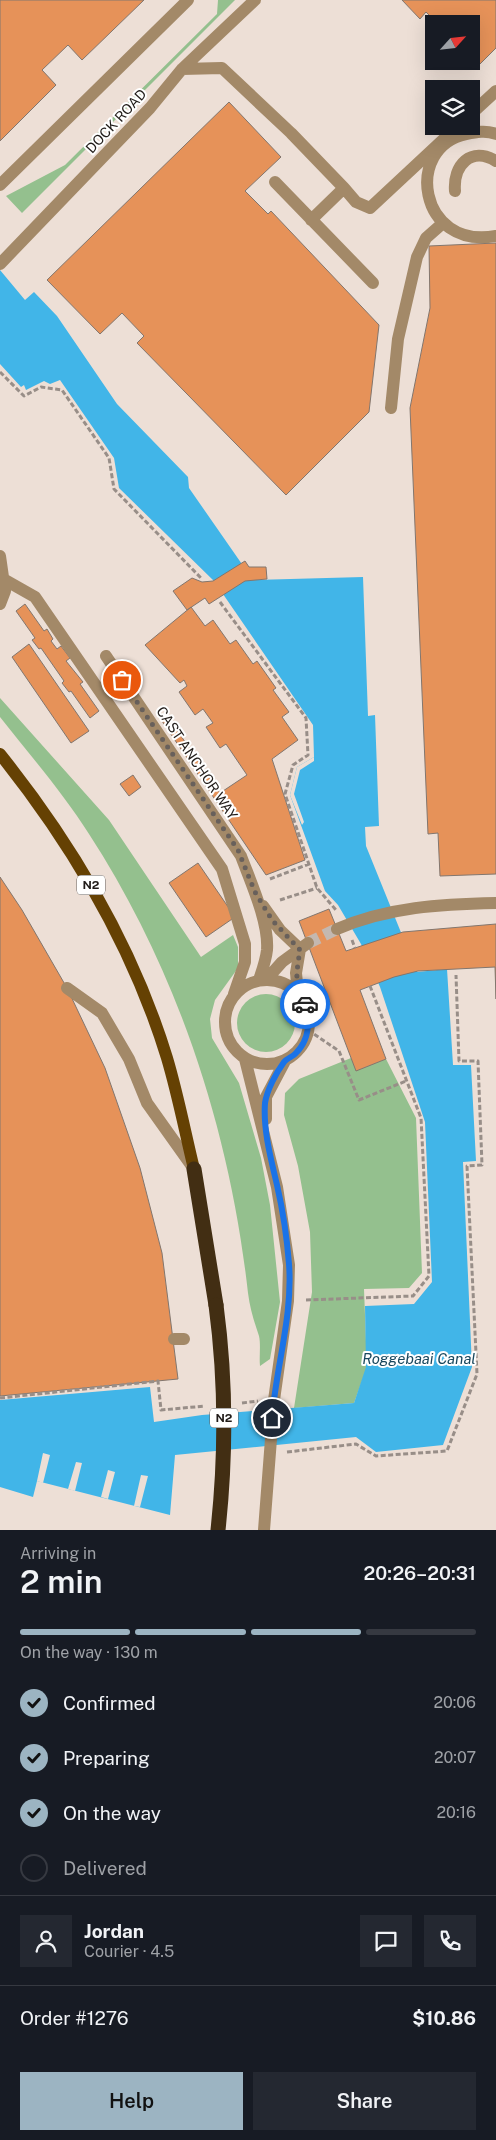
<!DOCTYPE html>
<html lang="en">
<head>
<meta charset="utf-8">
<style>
  :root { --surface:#171b24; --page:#242831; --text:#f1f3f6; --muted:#9ea1a6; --line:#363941; --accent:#9cb4c2 }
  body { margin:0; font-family:"Public Sans",sans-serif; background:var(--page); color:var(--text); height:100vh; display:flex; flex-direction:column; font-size:19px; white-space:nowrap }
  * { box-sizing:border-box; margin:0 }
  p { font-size:16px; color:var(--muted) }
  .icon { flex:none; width:28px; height:28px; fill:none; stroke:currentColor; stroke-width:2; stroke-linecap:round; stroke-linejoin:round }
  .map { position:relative; height:1530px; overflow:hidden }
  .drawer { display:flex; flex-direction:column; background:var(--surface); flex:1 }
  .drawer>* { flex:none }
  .needle { width:32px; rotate:63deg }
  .controls { position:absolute; left:425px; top:15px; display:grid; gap:10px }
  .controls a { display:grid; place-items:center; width:55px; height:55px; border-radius:0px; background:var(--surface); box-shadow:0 5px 20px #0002; font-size:25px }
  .pin { position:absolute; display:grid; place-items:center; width:42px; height:42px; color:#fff; margin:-21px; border:2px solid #fff; border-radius:50%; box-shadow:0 1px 5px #0007 }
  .courier { position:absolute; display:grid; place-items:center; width:50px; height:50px; margin:-25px; border:4px solid #1a73e8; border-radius:50%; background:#fff; color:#222; box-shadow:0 1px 6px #0007 }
  .headline em { font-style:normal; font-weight:600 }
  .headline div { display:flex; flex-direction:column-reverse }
  .headline { display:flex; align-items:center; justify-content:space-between; height:85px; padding:0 20px }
  h1 { font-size:32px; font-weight:600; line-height:38px }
  .bar { display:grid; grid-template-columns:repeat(4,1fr); gap:8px 5px; align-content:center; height:60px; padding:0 20px }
  .bar i { height:6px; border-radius:4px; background:var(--line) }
  .bar .current { background:var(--accent) }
  .bar p { grid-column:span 4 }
  .line { display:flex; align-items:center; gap:12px; padding:0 20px; border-top:1px solid var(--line) }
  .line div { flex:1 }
  .round { display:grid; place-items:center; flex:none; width:52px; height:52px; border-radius:0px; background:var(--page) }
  ol { padding:0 20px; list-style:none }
  li { display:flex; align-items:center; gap:15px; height:55px }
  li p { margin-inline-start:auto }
  li .icon { padding:5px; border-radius:50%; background:var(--accent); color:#111; stroke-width:4 }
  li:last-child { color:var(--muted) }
  li i { width:28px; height:28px; border:2px solid var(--line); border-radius:50% }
  .button { display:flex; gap:10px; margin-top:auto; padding:10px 20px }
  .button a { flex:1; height:58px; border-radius:0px; background:var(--accent); color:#111; font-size:20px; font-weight:600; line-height:58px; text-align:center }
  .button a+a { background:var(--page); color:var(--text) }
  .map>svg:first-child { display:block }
</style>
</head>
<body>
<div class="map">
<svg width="496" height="1530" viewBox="0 0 496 1530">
  <rect width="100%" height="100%" fill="#eddfd6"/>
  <path fill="#94c08e" d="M218,0H235L22,213L6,196L65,165L217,14Z
    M0,698L109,820L201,957L233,935L238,947V968L215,1000L210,1019L212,1038L239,1083L261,1158L270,1205L280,1302L270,1359L260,1366C259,1357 261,1345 259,1336C254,1321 250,1309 248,1293C230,1131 178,971 89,834C63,793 30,755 0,717Z
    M237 1023a29 29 0 1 1 58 0a29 29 0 1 1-58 0Z
    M351,1058L357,1070L386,1059L416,1118L422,1273L409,1288L364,1289L367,1367L354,1403L294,1408L312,1292L310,1232L298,1166L284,1115L285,1093L299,1079Z"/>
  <path fill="#41b5e8" d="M0,270L25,300L34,292L57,316L117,404L188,477L189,488L253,580L363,577L368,716L375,715L379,826L365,827L366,846L417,972L447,969L453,1065H471L476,1161L463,1162L472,1367L443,1445L376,1452L356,1437L175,1455L170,1515L37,1481L33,1497L0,1487V1400L150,1387L154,1422L202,1415L354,1403L366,1367L365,1306L414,1304L432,1282L425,1122L380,987L361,944L338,905L325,891L290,795L297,767L314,757L313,725L214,581L119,488L114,458L60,380L50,384L44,381L26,390L24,385L21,387L0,364Z"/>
  <path fill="#eddfd6" d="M314,757V761L300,770L294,794L304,822L302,825L290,795L297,767Z
    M43,1453L50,1455L43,1483L37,1481Z
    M76,1462L82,1463L75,1491L68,1489Z
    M108,1470L115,1472L108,1499L101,1497Z
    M141,1475L148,1476L140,1507L134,1506Z"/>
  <path fill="#e69259" stroke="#82766e" d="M0,0H144L82,60L68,45L42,70L56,85L0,141Z
    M402,0H496V48L478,66L471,59V24H438L426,12L420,19Z
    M229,102L281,157L245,191L268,214L271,211L379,325L369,412L286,495L137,343L144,336L122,313L100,334L47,280Z
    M496,243V874L440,876L438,833L428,834L410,408L430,308L429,246Z
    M245,561L249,567H266L267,579L245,581L209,604L205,598L187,610L173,591L192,578L202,582L213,581Z
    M25,604L44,631L47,629L53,639L51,641L57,649L61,646L70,658L66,661L83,682L80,684L99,711L90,718L71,691L69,692L62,683L64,681L41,648L39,649L32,640L35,638L16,611Z
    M191,607L205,626L213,620L230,644L236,640L253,664L257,661L276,688L273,690L289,712L282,717L298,740L272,759L305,860L266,875L162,721L168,717L220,793L247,775L226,744L220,748L206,727L213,723L203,709L195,715L179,692L187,686L184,680L180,683L145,645Z
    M29,644L89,731L71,743L12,657Z
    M133,775L141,787L129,796L120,784Z
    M198,863L235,917L206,937L169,883Z
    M0,877L22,910L67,988L105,1068L140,1168L162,1253L178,1379L0,1396Z
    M329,909L346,951L403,932L496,924V999L495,967L418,971L394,977L360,990L386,1059L356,1071L299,921Z"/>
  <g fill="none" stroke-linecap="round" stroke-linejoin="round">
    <path stroke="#c4b8b0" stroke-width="12" stroke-dasharray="12 6" stroke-linecap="butt" d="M308,943L337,929"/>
    <path stroke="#988e88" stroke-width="3" stroke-dasharray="5 2.5" stroke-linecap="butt" d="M0,372L24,396L41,387L62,390L109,458L114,489L202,579
      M220,602L306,718L308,755L293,765L285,794L317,888L336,910
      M270,879L309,864
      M280,900L317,888
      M352,940L355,948
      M308,1030L339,1051L359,1100L406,1081
      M306,1300L413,1296L429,1276L421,1118L370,986
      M0,1398L158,1381L161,1410L205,1406
      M242,1403L258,1401
      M287,1452L356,1444L376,1456L447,1451L477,1374L467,1166L482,1165L478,1061H459L456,975"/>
    <path stroke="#a38968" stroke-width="12" d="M182,69L222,68L291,133L344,188L311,220
      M471,114L496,91
      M496,134C486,130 476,132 466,134C404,147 418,250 496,236
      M275,182L373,283
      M0,185L188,0
      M344,188L356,202L370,208L458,126
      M455,191C453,165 471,146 496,161
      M0,264L150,108L182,69L255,0
      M391,408L398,339L417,257L426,238L443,223
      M0,556L5,591L0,604
      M5,580L35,597L222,869L245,944V962L234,994
      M106,656L241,856C251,883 269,922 267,950C266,960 262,971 259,980
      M263,906L280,930L300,949
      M337,929C388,907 441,904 496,903
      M225 1022a42 42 0 1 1 84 0a42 42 0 1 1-84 0Z
      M266,980L282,962L308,943
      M67,988L102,1013L129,1059L147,1103L194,1169
      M298,993L296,973L300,949
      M245,1059L277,1187L289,1265L288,1301L274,1400L264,1530
      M266,1119V1097L285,1061
      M174,1339H184"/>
    <path stroke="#654103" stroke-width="12" d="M0,754C72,844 133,947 167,1058C178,1095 185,1132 194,1169"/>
    <path stroke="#422e13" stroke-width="15" d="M194,1169L216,1305"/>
    <path stroke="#422e13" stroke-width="15" d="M216,1305C226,1380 226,1456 218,1530"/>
  </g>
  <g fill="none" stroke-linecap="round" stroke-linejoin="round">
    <path stroke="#68605b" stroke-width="5" stroke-dasharray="0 9" d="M122,680L238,850L255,892L272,920L300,950C297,970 293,987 305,1004"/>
    <path stroke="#1a73e8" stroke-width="6" d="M272,1418C276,1367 293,1315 289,1264C287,1238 283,1211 277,1185C271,1159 263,1130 265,1103C267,1090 276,1073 284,1062C287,1058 293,1057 296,1053C310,1039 310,1022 305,1004"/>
  </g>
  <g text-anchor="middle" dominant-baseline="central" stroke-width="4" stroke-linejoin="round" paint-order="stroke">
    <g fill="#fff" stroke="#64605e" stroke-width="1">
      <rect x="77" y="875.5" width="28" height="19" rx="4"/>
      <rect x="210" y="1408.5" width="28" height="19" rx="4"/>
    </g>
    <g font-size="12" font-weight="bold" fill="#211c19">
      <text x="91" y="885">N2</text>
      <text x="224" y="1418">N2</text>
    </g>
    <g font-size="14" fill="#211c19" stroke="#fff">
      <text transform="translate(116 121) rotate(-47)">DOCK ROAD</text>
      <text transform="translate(197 763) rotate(56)">CAST ANCHOR WAY</text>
    </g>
    <g font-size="15" font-style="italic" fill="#19485e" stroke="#fff">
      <text x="419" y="1358">Roggebaai Canal</text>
    </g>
  </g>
</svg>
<div class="controls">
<a><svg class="needle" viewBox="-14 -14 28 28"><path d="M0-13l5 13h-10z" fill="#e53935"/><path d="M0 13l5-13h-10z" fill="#9ea1a6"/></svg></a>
<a><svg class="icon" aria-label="layers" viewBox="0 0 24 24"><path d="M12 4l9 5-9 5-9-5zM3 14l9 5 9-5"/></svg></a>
</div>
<div class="pin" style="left:122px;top:680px;background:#ea580c"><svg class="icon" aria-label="bag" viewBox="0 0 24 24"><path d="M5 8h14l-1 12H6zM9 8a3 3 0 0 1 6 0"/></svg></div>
<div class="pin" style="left:272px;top:1418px;background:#1f2937"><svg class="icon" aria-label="home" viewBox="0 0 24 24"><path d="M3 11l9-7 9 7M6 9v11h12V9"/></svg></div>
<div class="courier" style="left:305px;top:1004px"><svg class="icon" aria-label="car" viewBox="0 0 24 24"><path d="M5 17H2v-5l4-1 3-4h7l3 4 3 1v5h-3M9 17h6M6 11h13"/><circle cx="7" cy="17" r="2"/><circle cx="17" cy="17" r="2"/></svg></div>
</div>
<section class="drawer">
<div class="headline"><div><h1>2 min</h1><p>Arriving in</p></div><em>20:26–20:31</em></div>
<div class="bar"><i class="current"></i><i class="current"></i><i class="current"></i><i></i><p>On the way · 130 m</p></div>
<ol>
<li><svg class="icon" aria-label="check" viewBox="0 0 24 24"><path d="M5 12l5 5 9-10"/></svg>Confirmed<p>20:06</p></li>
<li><svg class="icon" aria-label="check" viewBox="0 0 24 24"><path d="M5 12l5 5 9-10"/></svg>Preparing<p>20:07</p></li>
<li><svg class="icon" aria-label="check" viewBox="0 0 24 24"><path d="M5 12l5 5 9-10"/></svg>On the way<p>20:16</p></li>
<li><i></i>Delivered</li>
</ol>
<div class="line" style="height:90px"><a class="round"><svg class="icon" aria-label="person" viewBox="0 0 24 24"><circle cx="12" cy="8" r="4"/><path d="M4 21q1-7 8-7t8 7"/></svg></a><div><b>Jordan</b><p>Courier · 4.5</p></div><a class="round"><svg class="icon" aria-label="chat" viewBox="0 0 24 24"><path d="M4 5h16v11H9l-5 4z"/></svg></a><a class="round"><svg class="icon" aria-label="phone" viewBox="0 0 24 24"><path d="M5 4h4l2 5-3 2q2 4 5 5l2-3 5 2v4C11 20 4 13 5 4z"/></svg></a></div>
<div class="line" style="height:65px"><div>Order #1276</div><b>$10.86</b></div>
<div class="button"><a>Help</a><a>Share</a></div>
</section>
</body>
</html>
